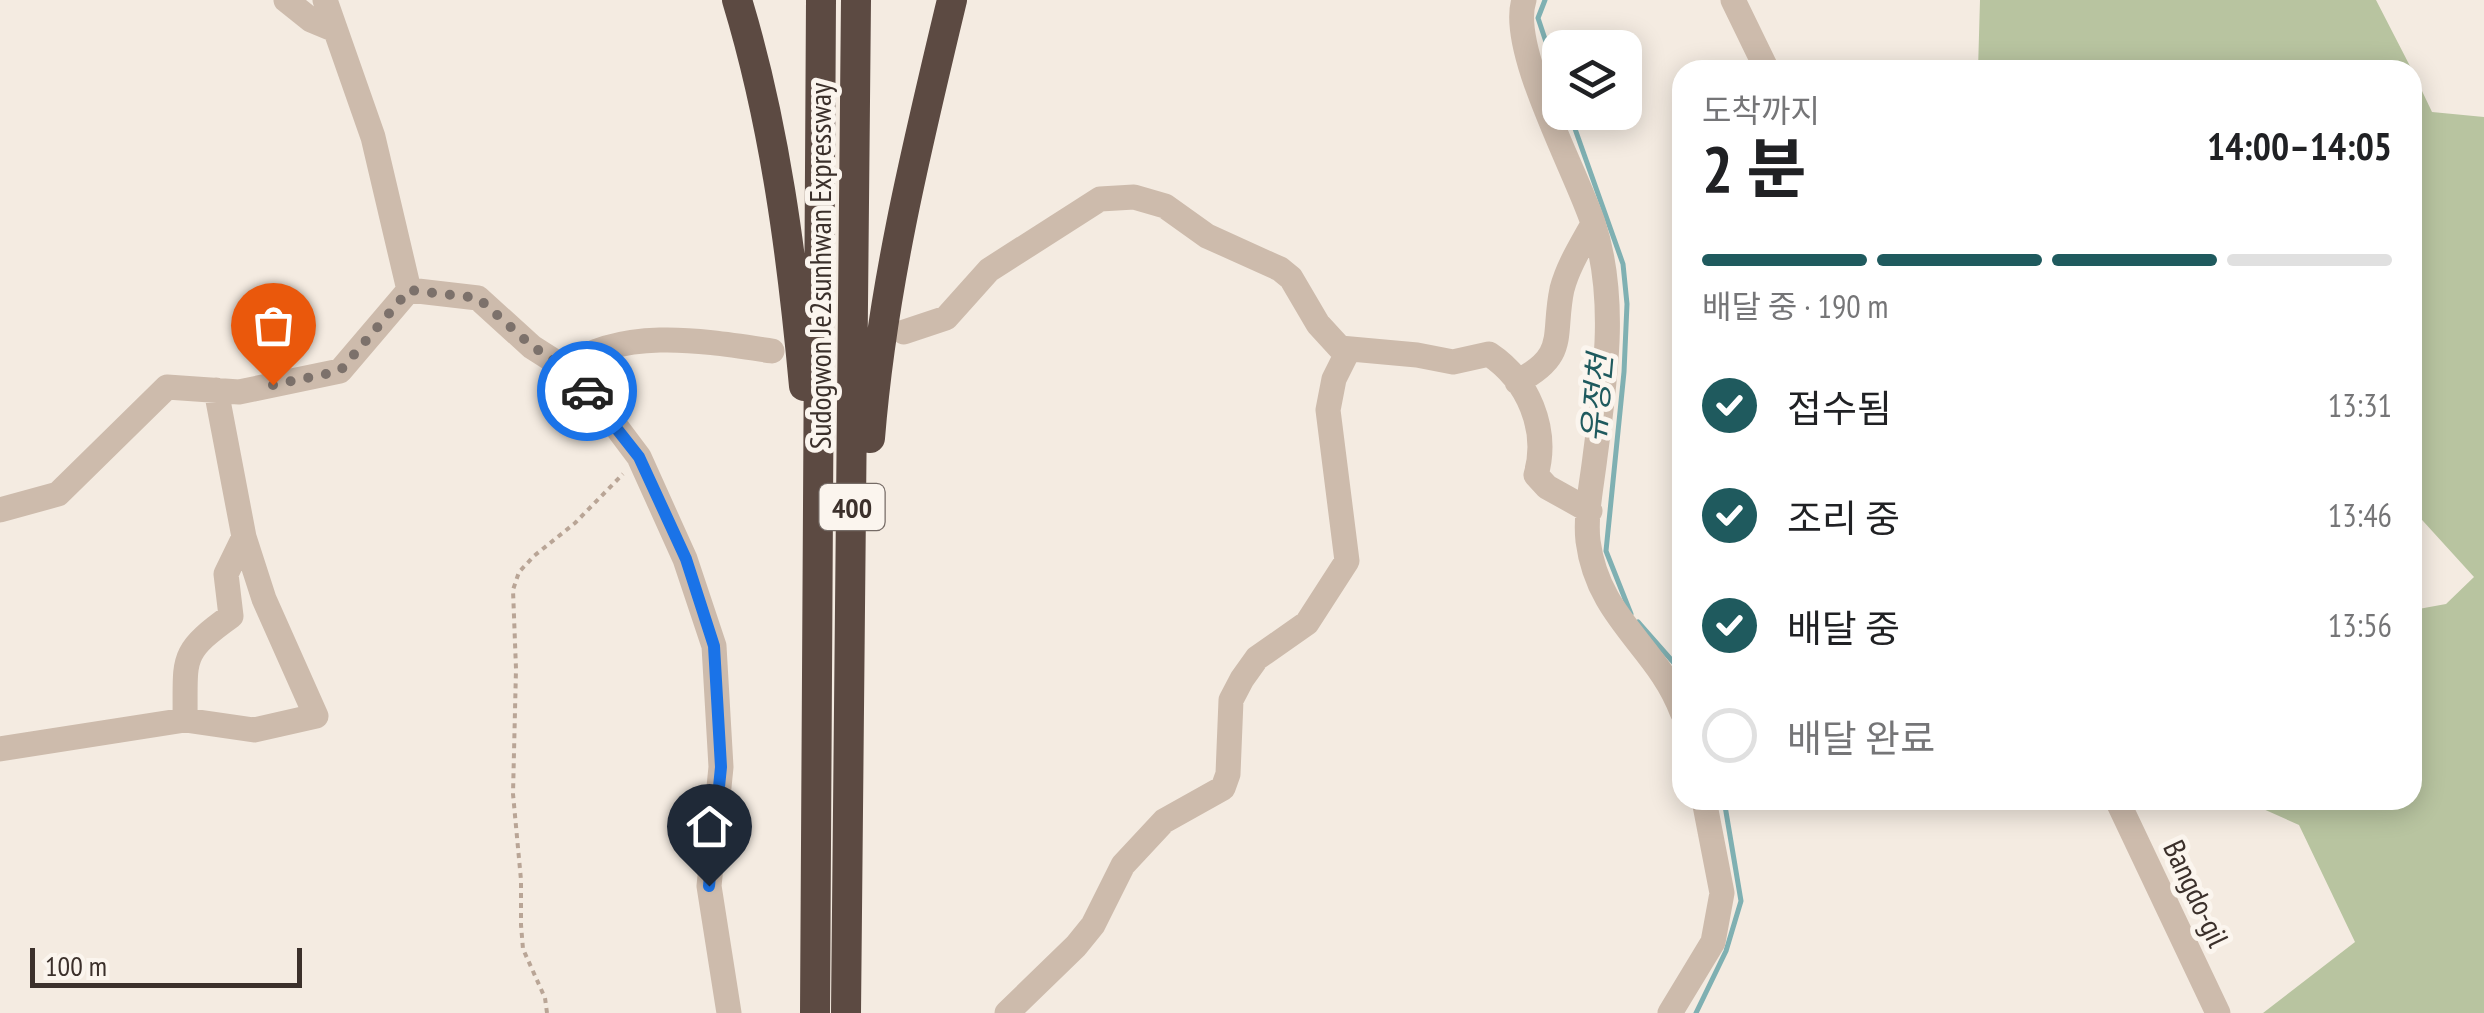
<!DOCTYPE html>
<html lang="ko">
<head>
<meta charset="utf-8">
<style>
  :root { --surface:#fff; --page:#f2f2f2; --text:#202124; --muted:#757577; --line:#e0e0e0; --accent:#1f5a5e }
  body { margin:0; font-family:"PT Sans Narrow","Noto Sans KR",sans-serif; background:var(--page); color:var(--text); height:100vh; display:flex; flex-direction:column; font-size:38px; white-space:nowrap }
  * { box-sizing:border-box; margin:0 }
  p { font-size:32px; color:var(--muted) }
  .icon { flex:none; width:55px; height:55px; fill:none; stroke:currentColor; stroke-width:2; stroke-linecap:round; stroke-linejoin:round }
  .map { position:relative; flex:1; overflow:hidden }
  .details { position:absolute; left:1672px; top:60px; width:750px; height:750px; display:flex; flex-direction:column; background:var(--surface); border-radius:30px; box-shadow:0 5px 25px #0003 }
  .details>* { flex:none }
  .fabs { position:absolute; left:1542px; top:30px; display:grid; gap:20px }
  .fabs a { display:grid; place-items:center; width:100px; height:100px; border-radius:20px; background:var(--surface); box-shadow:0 5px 25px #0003; font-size:50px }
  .scale { position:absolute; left:30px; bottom:25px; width:272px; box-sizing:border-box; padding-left:10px; border:5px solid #3b302b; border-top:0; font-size:28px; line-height:35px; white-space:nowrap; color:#3b302b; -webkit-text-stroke:8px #fbf5ee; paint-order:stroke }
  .pin { position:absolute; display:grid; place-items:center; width:85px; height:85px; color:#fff; margin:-102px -42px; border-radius:50% 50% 50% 0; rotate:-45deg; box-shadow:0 0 10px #0007 }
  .pin .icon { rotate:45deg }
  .courier { position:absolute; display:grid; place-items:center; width:100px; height:100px; margin:-50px; border:8px solid #1a73e8; border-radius:50%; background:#fff; color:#222; box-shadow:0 2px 12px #0007 }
  .headline em { font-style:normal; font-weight:700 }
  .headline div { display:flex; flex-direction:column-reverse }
  .headline { display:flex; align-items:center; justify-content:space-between; height:170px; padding:0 30px }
  h1 { font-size:65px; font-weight:700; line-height:75px }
  .bar { display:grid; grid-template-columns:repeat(4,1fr); gap:15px 10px; align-content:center; height:120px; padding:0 30px }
  .bar i { height:12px; border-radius:8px; background:var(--line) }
  .bar .selected { background:var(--accent) }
  .bar p { grid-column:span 4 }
  ol { padding:0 30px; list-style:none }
  li { display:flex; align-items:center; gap:30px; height:110px }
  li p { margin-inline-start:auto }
  li .icon { padding:10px; border-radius:50%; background:var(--accent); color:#fff; stroke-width:4 }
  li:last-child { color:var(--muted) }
  li i { width:55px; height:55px; border:5px solid var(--line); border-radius:50% }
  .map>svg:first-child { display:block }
</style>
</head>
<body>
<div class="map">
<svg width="2484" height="1013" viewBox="0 0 2484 1013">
  <rect width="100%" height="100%" fill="#f4ebe1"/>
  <path fill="#b8c4a0" d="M1980,0H2376L2412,70H1978Z
    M2413,72L2432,112L2484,117V1013H2263L2355,942L2299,825L2243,800H2412L2413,610L2446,604L2474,577L2413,510Z"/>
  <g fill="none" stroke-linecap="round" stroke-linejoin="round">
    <path stroke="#7fb0b2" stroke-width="5" d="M1545,0L1538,18L1560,84
      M1569,112L1623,264L1627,304L1624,372L1606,551L1631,614
      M1638,622L1682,672
      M1696,1013L1726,951L1741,901L1724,800"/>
    <path stroke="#b9a596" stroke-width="4" stroke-dasharray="5 5" stroke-linecap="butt" d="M547,1013L545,998L523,949L521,925V880L513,794L516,669L513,590L519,572L534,556L575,523L623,474"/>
    <path stroke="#cdbbac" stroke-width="25" d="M286,0L311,20L335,30
      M325,0L373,137L409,290
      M1524,0C1508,48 1576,171 1593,223C1618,299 1605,380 1595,457C1592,483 1585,515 1588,541C1598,619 1658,647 1682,712
      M1733,0L1767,70
      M409,290L478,298L532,347L565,368L597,401L639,457L685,559L714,646L721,767L709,886L729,1013
      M904,332L946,318L989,270L1100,199L1134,197L1165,206L1207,236L1280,269L1291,278L1318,324L1340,348L1417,355L1453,362L1489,354C1528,380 1549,429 1536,475L1547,487L1590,511
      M565,368C623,326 705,341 772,351
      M1517,382C1569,355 1552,336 1562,289C1568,266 1582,244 1593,224
      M0,510L58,494L167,387L239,392L340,371L409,290
      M185,720L254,730L316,716L264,599L244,537
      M0,749L185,720C186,658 178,654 231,616L226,574L244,537L216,390
      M2117,800L2218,1013
      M1007,1013L1076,946L1093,925L1123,865L1164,821L1223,788L1228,774L1231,700L1242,679L1257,658L1307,623L1347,561L1328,410L1334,379L1348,351
      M1670,1013L1713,942L1722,893L1704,800"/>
    <path stroke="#5c4a42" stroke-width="30" d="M737,0C775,125 792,256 804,386
      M870,438C882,289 917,146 952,0
      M815,1013L821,0
      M846,1013L856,0"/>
  </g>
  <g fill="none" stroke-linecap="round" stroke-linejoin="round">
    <path stroke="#7c716b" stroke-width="10" stroke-dasharray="0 18" d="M273,385L340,371L409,290L478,298L532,346L565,368L587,391"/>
    <path stroke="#1a73e8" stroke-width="12" d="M587,391L639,457L686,559L714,646L721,767L709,886"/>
  </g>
  <g text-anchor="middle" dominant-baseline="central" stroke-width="10" stroke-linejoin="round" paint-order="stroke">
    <rect fill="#fbf5ee" stroke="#756b66" stroke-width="2.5" x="819.5" y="484" width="65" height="46" rx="8"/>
    <g font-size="28" font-weight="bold" fill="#3b302b">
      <text x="852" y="507">400</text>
    </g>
    <g font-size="30" fill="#3b302b" stroke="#fbf5ee">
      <text transform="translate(819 266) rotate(-90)">Sudogwon Je2sunhwan Expressway</text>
      <text transform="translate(2197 893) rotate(65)">Bangdo-gil</text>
    </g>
    <g font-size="32" font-style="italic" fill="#1f5a5e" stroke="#fbf5ee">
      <text transform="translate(1596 398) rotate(-85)">유정천</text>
    </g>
  </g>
</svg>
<div class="fabs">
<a><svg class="icon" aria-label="layers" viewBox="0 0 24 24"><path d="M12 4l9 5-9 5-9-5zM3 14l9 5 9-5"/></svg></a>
</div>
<div class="scale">100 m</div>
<div class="pin" style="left:273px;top:385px;background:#ea580c"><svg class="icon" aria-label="bag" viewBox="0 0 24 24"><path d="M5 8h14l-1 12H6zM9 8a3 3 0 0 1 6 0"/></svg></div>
<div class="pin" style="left:709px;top:886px;background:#1f2937"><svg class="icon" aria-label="home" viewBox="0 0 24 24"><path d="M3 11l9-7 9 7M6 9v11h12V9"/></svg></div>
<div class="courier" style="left:587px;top:391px"><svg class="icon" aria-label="car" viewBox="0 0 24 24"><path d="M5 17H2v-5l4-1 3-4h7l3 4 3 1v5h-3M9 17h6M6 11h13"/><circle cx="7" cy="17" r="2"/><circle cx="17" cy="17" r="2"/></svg></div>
<section class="details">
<div class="headline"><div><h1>2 분</h1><p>도착까지</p></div><em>14:00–14:05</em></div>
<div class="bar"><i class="selected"></i><i class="selected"></i><i class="selected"></i><i></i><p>배달 중 · 190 m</p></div>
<ol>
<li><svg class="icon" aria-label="check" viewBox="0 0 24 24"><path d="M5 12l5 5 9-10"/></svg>접수됨<p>13:31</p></li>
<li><svg class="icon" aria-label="check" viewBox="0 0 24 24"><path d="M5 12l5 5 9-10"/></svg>조리 중<p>13:46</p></li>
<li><svg class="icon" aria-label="check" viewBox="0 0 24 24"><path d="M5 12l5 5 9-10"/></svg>배달 중<p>13:56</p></li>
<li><i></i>배달 완료</li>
</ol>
</section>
</div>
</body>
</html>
